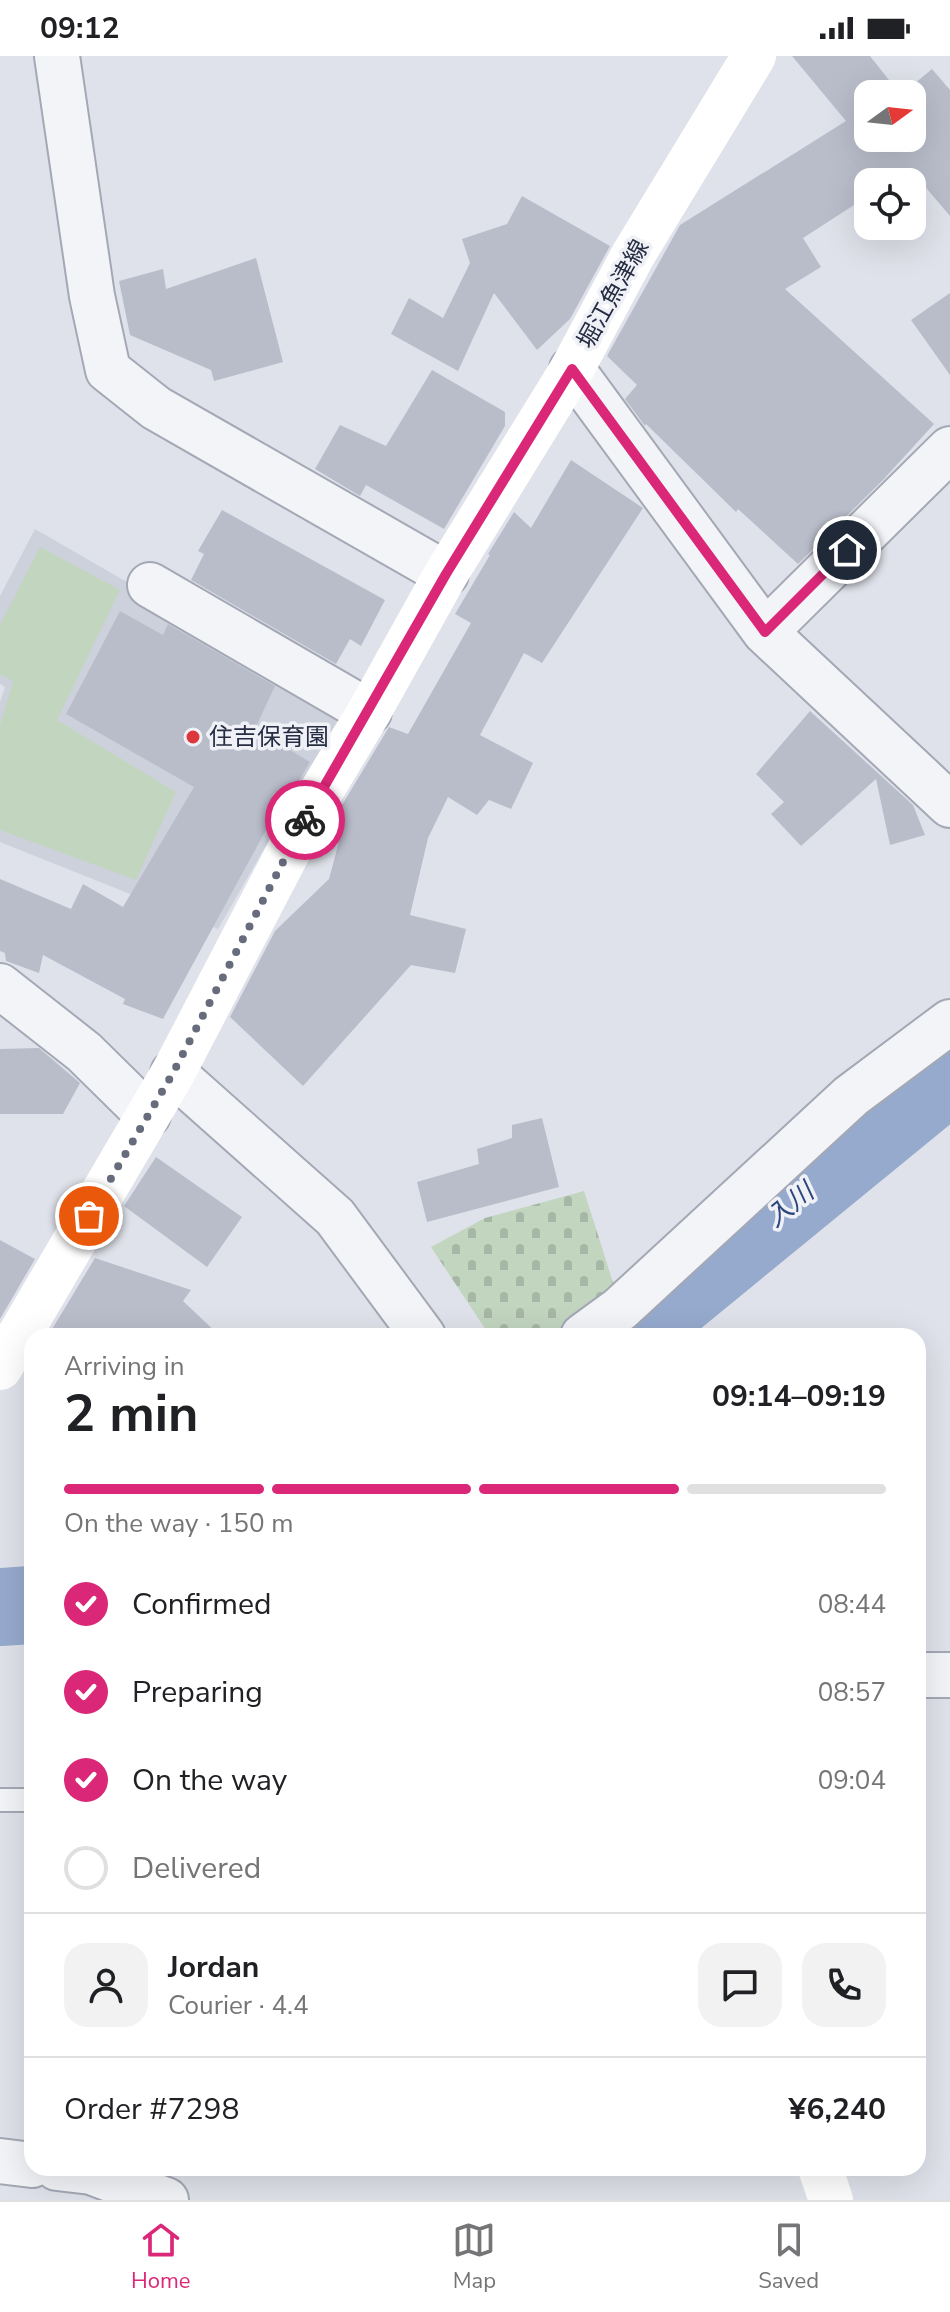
<!DOCTYPE html>
<html lang="en">
<head>
<meta charset="utf-8">
<style>
  :root { --surface:#fff; --page:#f2f2f2; --text:#202124; --muted:#757577; --line:#e0e0e0; --accent:#db2777 }
  body { margin:0; font-family:"Nunito Sans","Noto Sans JP",sans-serif; background:var(--page); color:var(--text); height:100vh; display:flex; flex-direction:column; font-size:30px; white-space:nowrap }
  * { box-sizing:border-box; margin:0 }
  p { font-size:26px; color:var(--muted) }
  .icon { flex:none; width:44px; height:44px; fill:none; stroke:currentColor; stroke-width:2; stroke-linecap:round; stroke-linejoin:round }
  .map { position:relative; flex:1; overflow:hidden }
  .details { position:absolute; left:24px; top:1272px; width:902px; height:848px; display:flex; flex-direction:column; background:var(--surface); border-radius:24px; box-shadow:0 8px 32px #0002 }
  .details>* { flex:none }
  .needle { width:52px; rotate:75deg }
  .tools { position:absolute; left:854px; top:24px; display:grid; gap:16px }
  .tools a { display:grid; place-items:center; width:72px; height:72px; border-radius:16px; background:var(--surface); box-shadow:0 8px 32px #0002; font-size:40px }
  .pin { position:absolute; display:grid; place-items:center; width:68px; height:68px; color:#fff; margin:-34px; border:4px solid #fff; border-radius:50%; box-shadow:0 2px 8px #0007 }
  .courier { position:absolute; display:grid; place-items:center; width:80px; height:80px; margin:-40px; border:6px solid #db2777; border-radius:50%; background:#fff; color:#222; box-shadow:0 2px 10px #0007 }
  .overview em { font-style:normal; font-weight:700 }
  .overview div { display:flex; flex-direction:column-reverse }
  .overview { display:flex; align-items:center; justify-content:space-between; height:136px; padding:0 40px }
  h1 { font-size:52px; font-weight:700; line-height:60px }
  .bar { display:grid; grid-template-columns:repeat(4,1fr); gap:12px 8px; align-content:center; height:96px; padding:0 40px }
  .bar i { height:10px; border-radius:6px; background:var(--line) }
  .bar .current { background:var(--accent) }
  .bar p { grid-column:span 4 }
  .line { display:flex; align-items:center; gap:20px; padding:0 40px; border-top:2px solid var(--line) }
  .line div { flex:1 }
  .round { display:grid; place-items:center; flex:none; width:84px; height:84px; border-radius:24px; background:var(--page) }
  ol { padding:0 40px; list-style:none }
  li { display:flex; align-items:center; gap:24px; height:88px }
  li p { margin-inline-start:auto }
  li .icon { padding:8px; border-radius:50%; background:var(--accent); color:#fff; stroke-width:4 }
  li:last-child { color:var(--muted) }
  li i { width:44px; height:44px; border:4px solid var(--line); border-radius:50% }
  .status { display:flex; justify-content:space-between; align-items:center; height:56px; padding:0 40px; background:var(--surface); direction:ltr }
  .status svg { height:22px; fill:currentColor }
  .tab-bar { display:flex; justify-content:space-around; align-items:center; height:112px; border-top:2px solid var(--line); background:var(--surface); font-size:22px; color:var(--muted) }
  .tab-bar a { display:grid; justify-items:center; gap:4px }
  .tab-bar .current { color:var(--accent) }
  .map>svg:first-child { display:block }
</style>
</head>
<body>
<div class="status"><b>09:12</b><svg viewBox="0 0 49 12"><path d="M0 12V9h3v3zM5 12V6h3v6zM10 12V3h3v9zM15 12V0h3v12zM26 1h20v11H26zM47 4h2v5h-2z"/></svg></div>
<div class="map">
<svg width="950" height="2144" viewBox="0 0 950 2144">
  <defs>
    <pattern id="cemetery-stones" width="16" height="16" patternUnits="userSpaceOnUse" patternTransform="scale(2)"><rect width="16" height="16" fill="#c2d5bf"/><path d="M2 7V4a2 2 0 0 1 4 0v3zM10 15v-3a2 2 0 0 1 4 0v3z" fill="#a7b7a5"/></pattern>
  </defs>
  <rect width="100%" height="100%" fill="#dfe2ea"/>
  <path fill="#cdd1dc" d="M35,473L345,652L218,873L0,786V646L5,631L0,628V540Z"/>
  <path fill="#c2d5bf" d="M40,491L120,534L57,664L176,736L136,824L0,774V669L13,625L0,618V569Z"/>
  <path fill="url(#cemetery-stones)" d="M584,1135L616,1236L556,1280H490L431,1191L485,1162Z"/>
  <g fill="none" stroke-linecap="round" stroke-linejoin="round">
    <path stroke="#96aace" stroke-width="78" d="M630,1280L950,1018
      M0,1551L32,1549"/>
  </g>
  <path fill="#b9bdca" d="M792,0H870L900,38H868V82H912V38H902L932,13L950,34V160L910,113L890,126H868V140L803,182L821,211L785,233L934,368L883,424L798,508L738,453L736,456L646,368L645,370L625,343L637,329L607,300L680,169L846,65Z
    M522,140L610,190L570,263L537,294L494,237L458,315L391,278L409,242L443,262L470,207L462,183L507,168Z
    M256,202L283,306L214,325L211,314L130,279L119,225L163,213L166,233Z
    M950,237V319L911,264Z
    M432,314L505,356V370L444,473L366,429L360,440L315,413L340,369L386,390Z
    M571,404L643,452L542,607L524,597L480,679L533,707L511,753L489,744L477,759L448,741L428,782L410,859L466,873L455,917L411,909L303,1030L230,961L275,875L329,823L344,767L333,764L389,671L408,678L471,567L455,558L490,499L488,498L514,456L531,472Z
    M222,454L385,544L361,590L350,583L336,608L191,524L204,498L198,495Z
    M120,555L163,579L168,568L275,630L255,673L310,706L282,753L278,752L163,963L123,948L125,943L43,899L39,917L6,905L5,897L0,895V823L71,853L83,828L123,851L194,731L66,658Z
    M810,655L913,749L925,779L890,789L876,723L801,790L771,758L784,746L756,718Z
    M39,992L80,1027L63,1058H0V993Z
    M542,1062L559,1131L427,1166L417,1126L479,1108L477,1093L512,1082V1069Z
    M156,1101L242,1161L207,1211L124,1150Z
    M0,1184L35,1203L0,1263Z
    M95,1202L191,1234L183,1245L220,1280H48Z"/>
  <g fill="none" stroke-linecap="round" stroke-linejoin="round">
    <defs>
      <path id="lane" d="M0,1744H32"/>
      <path id="street" d="M57,0L92,240L108,314L156,352L446,518
        M572,313L765,576L950,749
        M150,529L369,656
        M765,576L950,393
        M0,930L84,996L148,1059
        M173,1017L335,1161L423,1280
        M583,1280L620,1253L851,1040L950,966
        M918,1619H950
        M0,2105L32,2109
        M57,2112L91,2116L166,2144"/>
    </defs>
    <use href="#lane" stroke="#a4a8b5" stroke-width="26"/>
    <use href="#street" stroke="#a4a8b5" stroke-width="48"/>
    <use href="#lane" stroke="#f2f4f8" stroke-width="22"/>
    <use href="#street" stroke="#f2f4f8" stroke-width="44"/>
    <path stroke="#fff" stroke-width="44" d="M0,1312L173,1017L309,756L369,656L446,518L572,313L633,199L754,0
      M820,2112L831,2144"/>
  </g>
  <g fill="none" stroke-linecap="round" stroke-linejoin="round">
    <path stroke="#676c7d" stroke-width="8" stroke-dasharray="0 14.4" d="M89,1160L173,1017L305,764"/>
    <path stroke="#db2777" stroke-width="10" d="M305,764L446,518L572,313L765,576L847,494"/>
  </g>
  <circle fill="#dc373b" stroke="#eff1f7" stroke-width="3" cx="193" cy="681" r="8"/>
  <g text-anchor="middle" dominant-baseline="central" stroke-width="7" stroke-linejoin="round" paint-order="stroke">
    <g font-size="24" fill="#262d43" stroke="#eff1f7">
      <text transform="translate(613 238) rotate(-61)">堀江魚津線</text>
    </g>
    <g font-size="24" fill="#262d43" stroke="#eff1f7" text-anchor="start">
      <text x="209" y="681">住吉保育園</text>
    </g>
    <g font-size="26" font-style="italic" fill="#2c457b" stroke="#eff1f7">
      <text transform="translate(790 1149) rotate(-39)">入川</text>
    </g>
  </g>
</svg>
<div class="tools">
<a><svg class="needle" viewBox="-14 -14 28 28"><path d="M0-13l5 13h-10z" fill="#e53935"/><path d="M0 13l5-13h-10z" fill="#757577"/></svg></a>
<a><svg class="icon" aria-label="locate" viewBox="0 0 24 24"><circle cx="12" cy="12" r="6"/><path d="M12 2v4M12 18v4M2 12h4M18 12h4"/></svg></a>
</div>
<div class="pin" style="left:89px;top:1160px;background:#ea580c"><svg class="icon" aria-label="bag" viewBox="0 0 24 24"><path d="M5 8h14l-1 12H6zM9 8a3 3 0 0 1 6 0"/></svg></div>
<div class="pin" style="left:847px;top:494px;background:#1f2937"><svg class="icon" aria-label="home" viewBox="0 0 24 24"><path d="M3 11l9-7 9 7M6 9v11h12V9"/></svg></div>
<div class="courier" style="left:305px;top:764px"><svg class="icon" aria-label="bike" viewBox="0 0 24 24"><circle cx="6" cy="16" r="4"/><circle cx="18" cy="16" r="4"/><path d="M6 16l4-8h5l3 8M10 8l3 8H6M13 5h3"/></svg></div>
<section class="details">
<div class="overview"><div><h1>2 min</h1><p>Arriving in</p></div><em>09:14–09:19</em></div>
<div class="bar"><i class="current"></i><i class="current"></i><i class="current"></i><i></i><p>On the way · 150 m</p></div>
<ol>
<li><svg class="icon" aria-label="check" viewBox="0 0 24 24"><path d="M5 12l5 5 9-10"/></svg>Confirmed<p>08:44</p></li>
<li><svg class="icon" aria-label="check" viewBox="0 0 24 24"><path d="M5 12l5 5 9-10"/></svg>Preparing<p>08:57</p></li>
<li><svg class="icon" aria-label="check" viewBox="0 0 24 24"><path d="M5 12l5 5 9-10"/></svg>On the way<p>09:04</p></li>
<li><i></i>Delivered</li>
</ol>
<div class="line" style="height:144px"><a class="round"><svg class="icon" aria-label="person" viewBox="0 0 24 24"><circle cx="12" cy="8" r="4"/><path d="M4 21q1-7 8-7t8 7"/></svg></a><div><b>Jordan</b><p>Courier · 4.4</p></div><a class="round"><svg class="icon" aria-label="chat" viewBox="0 0 24 24"><path d="M4 5h16v11H9l-5 4z"/></svg></a><a class="round"><svg class="icon" aria-label="phone" viewBox="0 0 24 24"><path d="M5 4h4l2 5-3 2q2 4 5 5l2-3 5 2v4C11 20 4 13 5 4z"/></svg></a></div>
<div class="line" style="height:104px"><div>Order #7298</div><b>¥6,240</b></div>
</section>
</div>
<nav class="tab-bar">
<a class="current"><svg class="icon" aria-label="home" viewBox="0 0 24 24"><path d="M3 11l9-7 9 7M6 9v11h12V9"/></svg>Home</a>
<a><svg class="icon" aria-label="map" viewBox="0 0 24 24"><path d="M3 6l6-2 6 2 6-2v14l-6 2-6-2-6 2zM9 4v14M15 6v14"/></svg>Map</a>
<a><svg class="icon" aria-label="saved" viewBox="0 0 24 24"><path d="M7 4h10v16l-5-4-5 4z"/></svg>Saved</a>
</nav>
</body>
</html>
